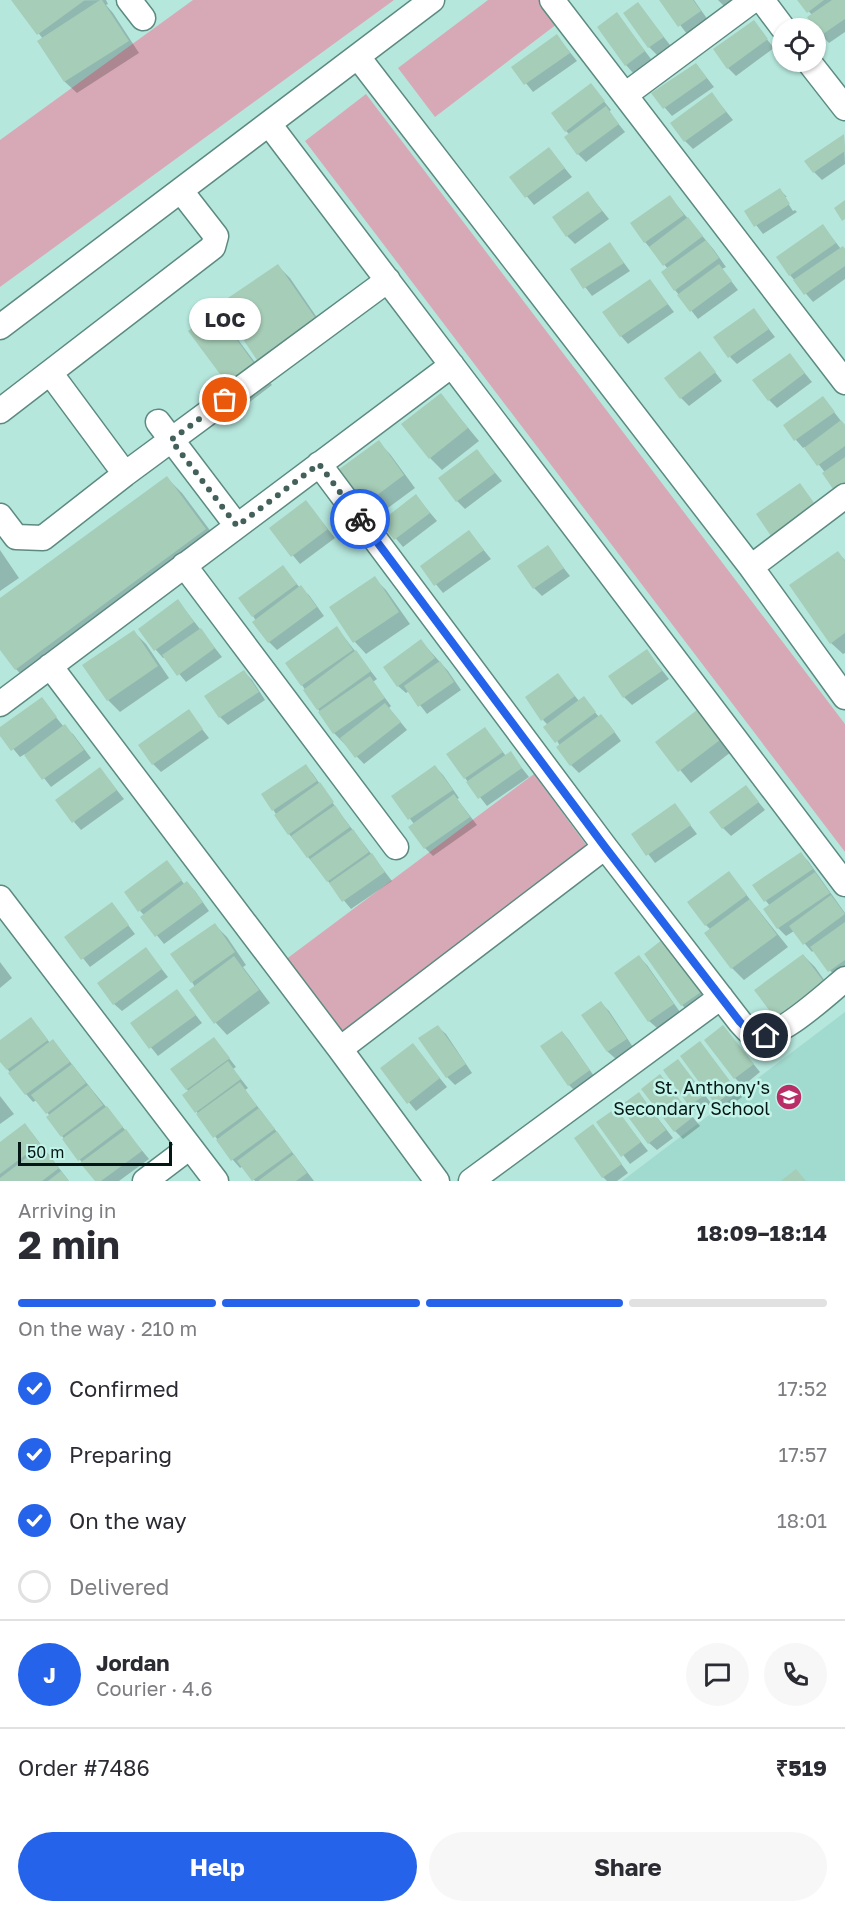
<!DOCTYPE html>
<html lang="en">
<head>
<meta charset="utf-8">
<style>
  :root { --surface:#fff; --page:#f7f7f7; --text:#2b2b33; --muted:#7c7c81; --line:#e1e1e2; --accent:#2563eb }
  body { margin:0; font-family:"Golos Text",sans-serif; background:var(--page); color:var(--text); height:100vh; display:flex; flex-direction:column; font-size:22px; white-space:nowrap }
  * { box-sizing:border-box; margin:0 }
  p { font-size:20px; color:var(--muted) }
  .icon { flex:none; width:33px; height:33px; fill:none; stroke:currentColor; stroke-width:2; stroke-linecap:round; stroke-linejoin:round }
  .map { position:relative; height:1181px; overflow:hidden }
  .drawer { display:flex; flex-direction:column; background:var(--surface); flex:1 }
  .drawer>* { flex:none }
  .buttons { position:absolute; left:772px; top:18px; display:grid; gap:12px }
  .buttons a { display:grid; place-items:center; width:54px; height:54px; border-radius:50%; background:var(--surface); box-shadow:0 2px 4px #0004; font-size:30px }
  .scale { position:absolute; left:18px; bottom:15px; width:154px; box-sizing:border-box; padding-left:6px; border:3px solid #051714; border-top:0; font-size:16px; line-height:21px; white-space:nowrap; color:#051714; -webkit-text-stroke:4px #c3f4ea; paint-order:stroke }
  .pin { position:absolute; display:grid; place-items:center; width:51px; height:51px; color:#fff; margin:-26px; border:3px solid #fff; border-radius:50%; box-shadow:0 2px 6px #0007 }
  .courier { position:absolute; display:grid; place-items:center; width:60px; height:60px; margin:-30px; border:4px solid #2563eb; border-radius:50%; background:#fff; color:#222; box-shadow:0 2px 8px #0007 }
  .bubble { position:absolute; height:42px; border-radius:21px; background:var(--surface); box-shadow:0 2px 4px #0004; font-size:20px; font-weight:700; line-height:42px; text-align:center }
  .headline em { font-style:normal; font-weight:700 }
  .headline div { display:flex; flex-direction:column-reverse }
  .headline { display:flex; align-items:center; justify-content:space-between; height:102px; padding:0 18px }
  h1 { font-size:39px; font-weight:700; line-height:45px }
  .bar { display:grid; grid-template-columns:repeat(4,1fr); gap:9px 6px; align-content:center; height:72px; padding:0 18px }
  .bar i { height:8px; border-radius:4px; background:var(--line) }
  .bar .selected { background:var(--accent) }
  .bar p { grid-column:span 4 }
  .line { display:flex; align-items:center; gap:15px; padding:0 18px; border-top:2px solid var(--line) }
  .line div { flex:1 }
  .round { display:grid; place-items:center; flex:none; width:63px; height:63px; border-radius:32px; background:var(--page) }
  ol { padding:0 18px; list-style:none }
  li { display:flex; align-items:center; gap:18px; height:66px }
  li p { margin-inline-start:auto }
  li .icon { padding:6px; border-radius:50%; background:var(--accent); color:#fff; stroke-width:4 }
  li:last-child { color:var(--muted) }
  li i { width:33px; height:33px; border:3px solid var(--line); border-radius:50% }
  .action { display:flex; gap:12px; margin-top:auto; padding:12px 18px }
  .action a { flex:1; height:69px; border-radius:36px; background:var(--accent); color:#fff; font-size:24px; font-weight:700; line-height:69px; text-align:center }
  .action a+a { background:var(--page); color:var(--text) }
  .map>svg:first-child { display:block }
</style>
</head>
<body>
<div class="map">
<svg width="845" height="1181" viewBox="0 0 845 1181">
  <rect width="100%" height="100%" fill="#b6e7dd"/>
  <path fill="#a1dace" d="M845,1012V1181H622Z"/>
  <path fill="#d7a9b6" d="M193,0H394L0,287V140Z
    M488,0H539L557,24L435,117L398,68Z
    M366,94L845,724V852L305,141Z
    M534,774L595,857L346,1042L285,960Z"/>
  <path fill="#0003" d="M106,0L108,4L106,5L113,13L139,53L77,93L65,82L39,41L43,39L14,1Z
    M661,0H694L708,20L687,34Z
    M718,0H747L730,12Z
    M799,0H845V32L829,43L821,35L812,15Z
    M638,4L670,45L657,55L649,47Z
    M617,14L651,59L633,73L626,65Z
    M753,22L774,48L736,76L728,68Z
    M557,36L577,61L533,92L513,67Z
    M696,64L714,87L672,116L653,94Z
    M591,85L611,110L609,112L625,132L586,162L578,154L570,135L566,131Z
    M712,94L733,120L693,149L685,141Z
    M844,136L845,164L822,180L814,172Z
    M549,149L572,177L534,205L511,177Z
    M780,190L787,197H784L793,211L795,210L797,212L763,234L746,212Z
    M588,193L609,219L575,244L567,236Z
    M670,197L714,250L726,267L722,269L738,290L698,319L675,290L668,269L645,242Z
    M823,226L841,249L845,250V279L813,302L790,275Z
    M610,244L630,271L592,296L572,270Z
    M278,266L290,278L331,338L274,377Z
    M650,281L674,312L628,344L621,336Z
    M754,310L775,337L737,364L730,357Z
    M215,313L227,325L272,385L247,404L235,392Z
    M700,353L722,381L689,406L681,398Z
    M790,355L812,382L777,408L769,400Z
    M441,395L479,441L442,470L430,458Z
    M823,398L845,426V498L805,447L803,448L796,440L785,426Z
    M378,442L390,454L415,488L377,516L365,504Z
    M477,451L502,481L465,509L457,501Z
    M167,478L182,493L221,545L31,685L16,669L0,648V600Z
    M416,496L437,521L403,547L382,522Z
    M306,502L335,538L300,564L271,529Z
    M469,532L491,559L443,593L422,567Z
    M547,547L570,576L542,596L534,588Z
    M0,550L19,578L0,591Z
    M838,553L845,560V653L843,654L831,643Z
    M283,567L300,588L309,595L324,616L277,650L269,642L253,616Z
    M374,578L386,590L410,624L366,654L355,642L331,608Z
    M178,601L222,657L186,682L165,657L163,658L156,650L140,629Z
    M337,628L377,679L373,682L391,706L389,708L407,730L364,764L334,733L302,685Z
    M134,632L146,644L169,678L120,712L108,700Z
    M421,641L448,671L461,690L427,714L409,691L406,693L398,686Z
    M647,651L669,679L632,705L624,697Z
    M244,672L252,680L265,700L228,725L220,717Z
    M558,675L579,701L583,698L599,717L608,723L621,741L579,773L571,765L548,725L543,720Z
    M41,699L64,727L73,734L91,758L51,787L25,754L20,757L0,733V729Z
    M188,711L209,738L161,772L153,764Z
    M697,712L731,752L691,783L657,742Z
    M485,729L506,756L510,753L529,777L487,806L465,778Z
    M306,766L313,774L339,812L392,881L351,909L289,834L263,794Z
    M435,767L443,775L459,798L457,799L477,825L433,856L425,848L414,824L393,796Z
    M100,769L124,799L81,830L74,822Z
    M746,787L765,810L731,836L723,828Z
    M675,805L697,834L655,863L633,834Z
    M801,854L808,861L845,913V973L837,979L814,950L812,952L794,931L786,936L778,928L765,909L770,906L754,886Z
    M167,862L185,885L187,883L195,891L209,911L164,944L142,917L144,915L140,911Z
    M729,873L788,947L744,980L732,968L711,930L706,925Z
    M112,904L135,934L90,967L66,937Z
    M215,925L227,937L246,965L243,967L270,1003L227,1035L216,1023L192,982Z
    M663,941L708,1000L690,1013L682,1005Z
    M146,949L168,977L122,1011L114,1004Z
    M803,955L815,967L835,995L776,1017Z
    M639,957L647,965L680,1012L657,1028L649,1021Z
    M0,962L12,978L0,988Z
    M177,991L202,1023L158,1056L132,1024Z
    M601,1003L609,1011L633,1047L616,1059L608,1052L583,1015Z
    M38,1027L50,1043L53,1041L60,1049L93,1091L149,1159L119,1181H96L62,1136L50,1116L37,1100L33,1102L26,1094L0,1059V1042Z
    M438,1027L446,1034L472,1073L455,1085L447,1077Z
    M723,1027L760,1072L743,1086L735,1078Z
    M562,1032L569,1040L596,1079L577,1093L569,1085Z
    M214,1039L236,1067L233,1069L248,1088L245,1090L314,1181H255L243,1166L240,1168L233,1160L184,1095L189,1092L172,1070Z
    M700,1043L742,1097L724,1111L682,1057Z
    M413,1045L447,1087L416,1111L382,1069Z
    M678,1061L711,1103L698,1113L690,1105Z
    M660,1076L700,1126L683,1139L675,1131Z
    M639,1094L673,1138L657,1150L649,1143Z
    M0,1096L14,1114L0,1124Z
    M616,1110L648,1151L630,1164L599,1123Z
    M24,1125L32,1133L69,1181H0V1144Z
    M593,1126L628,1173L617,1181H607L603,1177L576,1138Z"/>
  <path fill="#a6cdb7" d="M11,0H85L37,35Z
    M100,0H102L129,41L64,82L37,41Z
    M659,0H693L701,11L678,27Z
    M797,0H824L807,13Z
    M832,0H845V19L820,36L807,17Z
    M638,2L664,37L648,48L623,13Z
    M617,12L645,51L625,66L597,27Z
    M754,20L768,39L727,69L713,49Z
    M557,34L570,53L524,85L511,67Z
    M696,63L707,78L663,109L651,93Z
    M591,83L605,101L565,132L551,113Z
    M712,92L726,112L684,142L670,123Z
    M606,106L619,124L577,155L564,137Z
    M844,134L845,151L813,173L804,161Z
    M549,147L565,168L525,198L509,177Z
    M780,188L790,204L754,227L744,211Z
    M588,191L602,211L566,237L552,217Z
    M670,195L684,215L644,243L630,223Z
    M845,200V219L842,221L834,208Z
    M688,217L703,236L663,266L649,247Z
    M823,224L836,243L789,276L776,257Z
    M706,240L719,258L674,291L661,272Z
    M610,242L624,263L583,289L570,269Z
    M843,246L845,249V266L804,295L793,280Z
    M278,264L321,326L261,366L219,304Z
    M719,264L732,281L690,312L677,295Z
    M650,279L668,304L620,337L602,312Z
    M754,308L769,329L728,358L713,337Z
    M216,311L261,373L234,393L188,331Z
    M700,351L716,372L680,399L664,378Z
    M790,353L805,373L768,401L752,380Z
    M441,393L468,428L429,459L401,424Z
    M823,396L835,412L794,441L783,425Z
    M841,420L845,425V446L817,466L804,448Z
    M379,440L404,475L364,505L338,470Z
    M477,449L495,473L456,502L438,478Z
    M845,457V486L835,492L822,473Z
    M167,476L206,529L15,670L0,650V598Z
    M800,483L817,507L773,539L756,514Z
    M416,494L430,513L394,540L380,522Z
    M306,500L328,529L291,557L269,528Z
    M469,530L484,550L434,586L420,566Z
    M548,545L564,568L533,589L517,566Z
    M838,551L845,561V633L830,644L789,585Z
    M283,565L297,584L252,617L238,598Z
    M375,576L399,612L353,643L329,607Z
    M301,585L317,607L268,643L252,622Z
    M178,599L194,622L154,651L138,629Z
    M337,626L353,650L301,686L285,663Z
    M201,628L215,648L177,676L162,655Z
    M134,630L158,666L107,701L82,665Z
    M421,639L435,658L397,687L383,667Z
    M647,649L662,671L623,698L608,676Z
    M356,650L371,671L317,710L303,690Z
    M440,661L454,682L418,707L404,686Z
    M244,670L259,692L219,718L204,696Z
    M558,673L575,696L541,721L525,697Z
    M370,676L385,698L333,734L318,712Z
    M584,696L596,712L555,743L543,727Z
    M42,697L57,717L11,751L0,736V727Z
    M385,703L401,722L355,758L340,738Z
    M189,709L203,729L152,765L138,745Z
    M697,710L720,740L678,772L655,742Z
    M601,714L615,732L570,766L556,747Z
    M65,724L84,750L42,780L24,755Z
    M485,727L503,752L464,779L446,754Z
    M511,751L522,768L478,799L466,782Z
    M306,764L317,781L272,811L261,794Z
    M435,765L453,790L408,820L391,796Z
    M100,767L117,790L72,823L55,800Z
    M320,782L334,802L288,835L274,815Z
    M746,785L759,802L722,829L709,812Z
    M454,794L470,817L424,849L408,827Z
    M675,803L691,825L646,856L631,834Z
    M335,805L350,827L307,858L291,836Z
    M353,829L369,852L327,882L310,859Z
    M801,852L813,869L764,902L752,885Z
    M372,853L385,872L342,902L329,883Z
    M167,860L182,880L138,912L124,892Z
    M729,871L747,895L705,926L687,902Z
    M815,872L830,893L777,929L763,909Z
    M187,881L203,902L155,937L140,917Z
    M831,895L845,914L803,945L789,926Z
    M750,899L777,935L731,969L704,933Z
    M112,902L129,925L81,960L64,937Z
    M845,922V960L828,972L810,947Z
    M215,923L235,952L191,983L170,954Z
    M663,939L701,992L681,1006L644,954Z
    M146,947L162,969L113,1005L97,983Z
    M803,954L824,982L775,1018L754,990Z
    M639,955L674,1004L648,1022L614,973Z
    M234,956L259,990L214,1024L189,990Z
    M177,989L196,1015L149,1049L130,1023Z
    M601,1001L627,1039L607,1052L581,1015Z
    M31,1017L48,1040L7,1070L0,1062V1040Z
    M438,1025L466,1064L446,1078L418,1038Z
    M723,1025L754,1064L734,1079L704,1040Z
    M562,1031L590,1070L568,1086L540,1046Z
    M214,1037L230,1058L186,1090L170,1069Z
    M53,1039L70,1062L25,1095L8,1073Z
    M700,1041L736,1089L715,1104L680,1056Z
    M413,1043L440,1078L407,1104L380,1068Z
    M678,1059L705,1095L689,1106L663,1070Z
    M228,1061L241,1079L195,1113L182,1095Z
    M72,1064L86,1083L46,1114L31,1095Z
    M660,1074L693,1117L674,1132L641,1089Z
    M240,1082L257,1106L213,1138L196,1114Z
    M88,1085L103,1105L61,1137L46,1117Z
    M639,1092L666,1130L648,1144L620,1106Z
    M107,1106L123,1127L78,1161L62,1139Z
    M259,1108L275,1129L231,1161L216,1140Z
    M616,1108L641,1142L621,1157L596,1122Z
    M25,1123L40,1144L0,1174V1142Z
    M593,1124L622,1164L602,1178L574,1138Z
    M126,1129L142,1151L101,1181H95L80,1163Z
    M277,1131L292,1152L252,1181L237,1161Z
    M42,1146L59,1168L42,1181H0V1178Z
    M294,1154L307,1173L296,1181H258Z
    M796,1169L806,1181H781Z
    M61,1171L69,1181H48Z"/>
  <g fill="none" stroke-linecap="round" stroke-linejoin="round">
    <defs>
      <path id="street" d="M129,0L143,18
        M552,0L845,382
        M762,0L783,28
        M358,57L751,567L845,697
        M809,62L845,108
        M625,95L753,0
        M269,124L845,884
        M0,327L432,0
        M51,374L125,474
        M0,411L213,247L216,236L181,191
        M158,422L237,526
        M319,464L605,847L740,1022C744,1026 749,1033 754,1035C775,1043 828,993 845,979
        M0,516L16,537L43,538L125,474L388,280
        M184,565L396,847
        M751,567L845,496
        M50,666L340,1049L437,1181
        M0,704L452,365
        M0,898L216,1181
        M340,1049L605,847
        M145,1181L190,1147
        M471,1181L721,997"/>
    </defs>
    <use href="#street" stroke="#5c8a81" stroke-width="27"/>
    <use href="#street" stroke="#fff" stroke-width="24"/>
  </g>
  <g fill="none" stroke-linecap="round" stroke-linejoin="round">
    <path stroke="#43605a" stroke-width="6" stroke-dasharray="0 10.8" d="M225,400L171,440L237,526L319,464L360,519"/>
    <path stroke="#2563eb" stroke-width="8" d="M360,519L605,847L740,1022L753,1035L766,1036"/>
  </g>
  <defs>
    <symbol id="school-disc" viewBox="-11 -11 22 22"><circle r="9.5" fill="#b92e67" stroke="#c3f4ea"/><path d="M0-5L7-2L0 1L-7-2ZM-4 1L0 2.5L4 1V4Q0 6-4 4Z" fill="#fff"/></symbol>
  </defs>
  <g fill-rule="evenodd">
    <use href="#school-disc" x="774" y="1082" width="30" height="30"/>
  </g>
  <g text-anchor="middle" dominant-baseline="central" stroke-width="5" stroke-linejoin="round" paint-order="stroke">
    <g font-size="18" fill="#051714" stroke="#c3f4ea" text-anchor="end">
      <text x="770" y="1087">St. Anthony's<tspan x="770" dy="21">Secondary School</tspan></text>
    </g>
  </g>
</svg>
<div class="buttons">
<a><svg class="icon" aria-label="locate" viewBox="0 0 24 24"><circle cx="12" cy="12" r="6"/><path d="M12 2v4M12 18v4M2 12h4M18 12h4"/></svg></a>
</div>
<div class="scale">50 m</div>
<div class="pin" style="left:225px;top:400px;background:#ea580c"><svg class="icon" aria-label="bag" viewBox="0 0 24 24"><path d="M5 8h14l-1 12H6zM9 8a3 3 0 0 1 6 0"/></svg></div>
<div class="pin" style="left:766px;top:1036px;background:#1f2937"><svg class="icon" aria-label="home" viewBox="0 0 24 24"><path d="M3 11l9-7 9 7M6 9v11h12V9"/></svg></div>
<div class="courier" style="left:360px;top:519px"><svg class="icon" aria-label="bike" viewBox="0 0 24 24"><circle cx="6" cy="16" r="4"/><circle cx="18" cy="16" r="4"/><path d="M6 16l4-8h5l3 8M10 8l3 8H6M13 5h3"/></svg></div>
<div class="bubble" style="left:189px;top:298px;width:72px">LOC</div>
</div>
<section class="drawer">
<div class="headline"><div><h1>2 min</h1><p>Arriving in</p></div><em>18:09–18:14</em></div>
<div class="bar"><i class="selected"></i><i class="selected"></i><i class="selected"></i><i></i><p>On the way · 210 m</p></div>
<ol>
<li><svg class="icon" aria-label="check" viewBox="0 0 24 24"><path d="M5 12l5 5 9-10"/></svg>Confirmed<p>17:52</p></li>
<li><svg class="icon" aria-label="check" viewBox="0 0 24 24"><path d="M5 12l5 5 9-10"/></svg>Preparing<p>17:57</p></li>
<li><svg class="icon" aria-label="check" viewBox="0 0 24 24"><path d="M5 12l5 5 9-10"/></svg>On the way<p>18:01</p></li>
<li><i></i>Delivered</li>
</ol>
<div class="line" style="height:108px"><b class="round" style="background:var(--accent);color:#fff">J</b><div><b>Jordan</b><p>Courier · 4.6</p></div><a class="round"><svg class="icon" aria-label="chat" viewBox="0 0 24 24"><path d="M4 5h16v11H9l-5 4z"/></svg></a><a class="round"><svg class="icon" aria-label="phone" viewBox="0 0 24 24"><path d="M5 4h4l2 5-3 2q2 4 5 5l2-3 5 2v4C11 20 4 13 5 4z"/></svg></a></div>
<div class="line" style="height:78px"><div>Order #7486</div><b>₹519</b></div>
<div class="action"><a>Help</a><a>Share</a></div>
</section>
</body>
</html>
